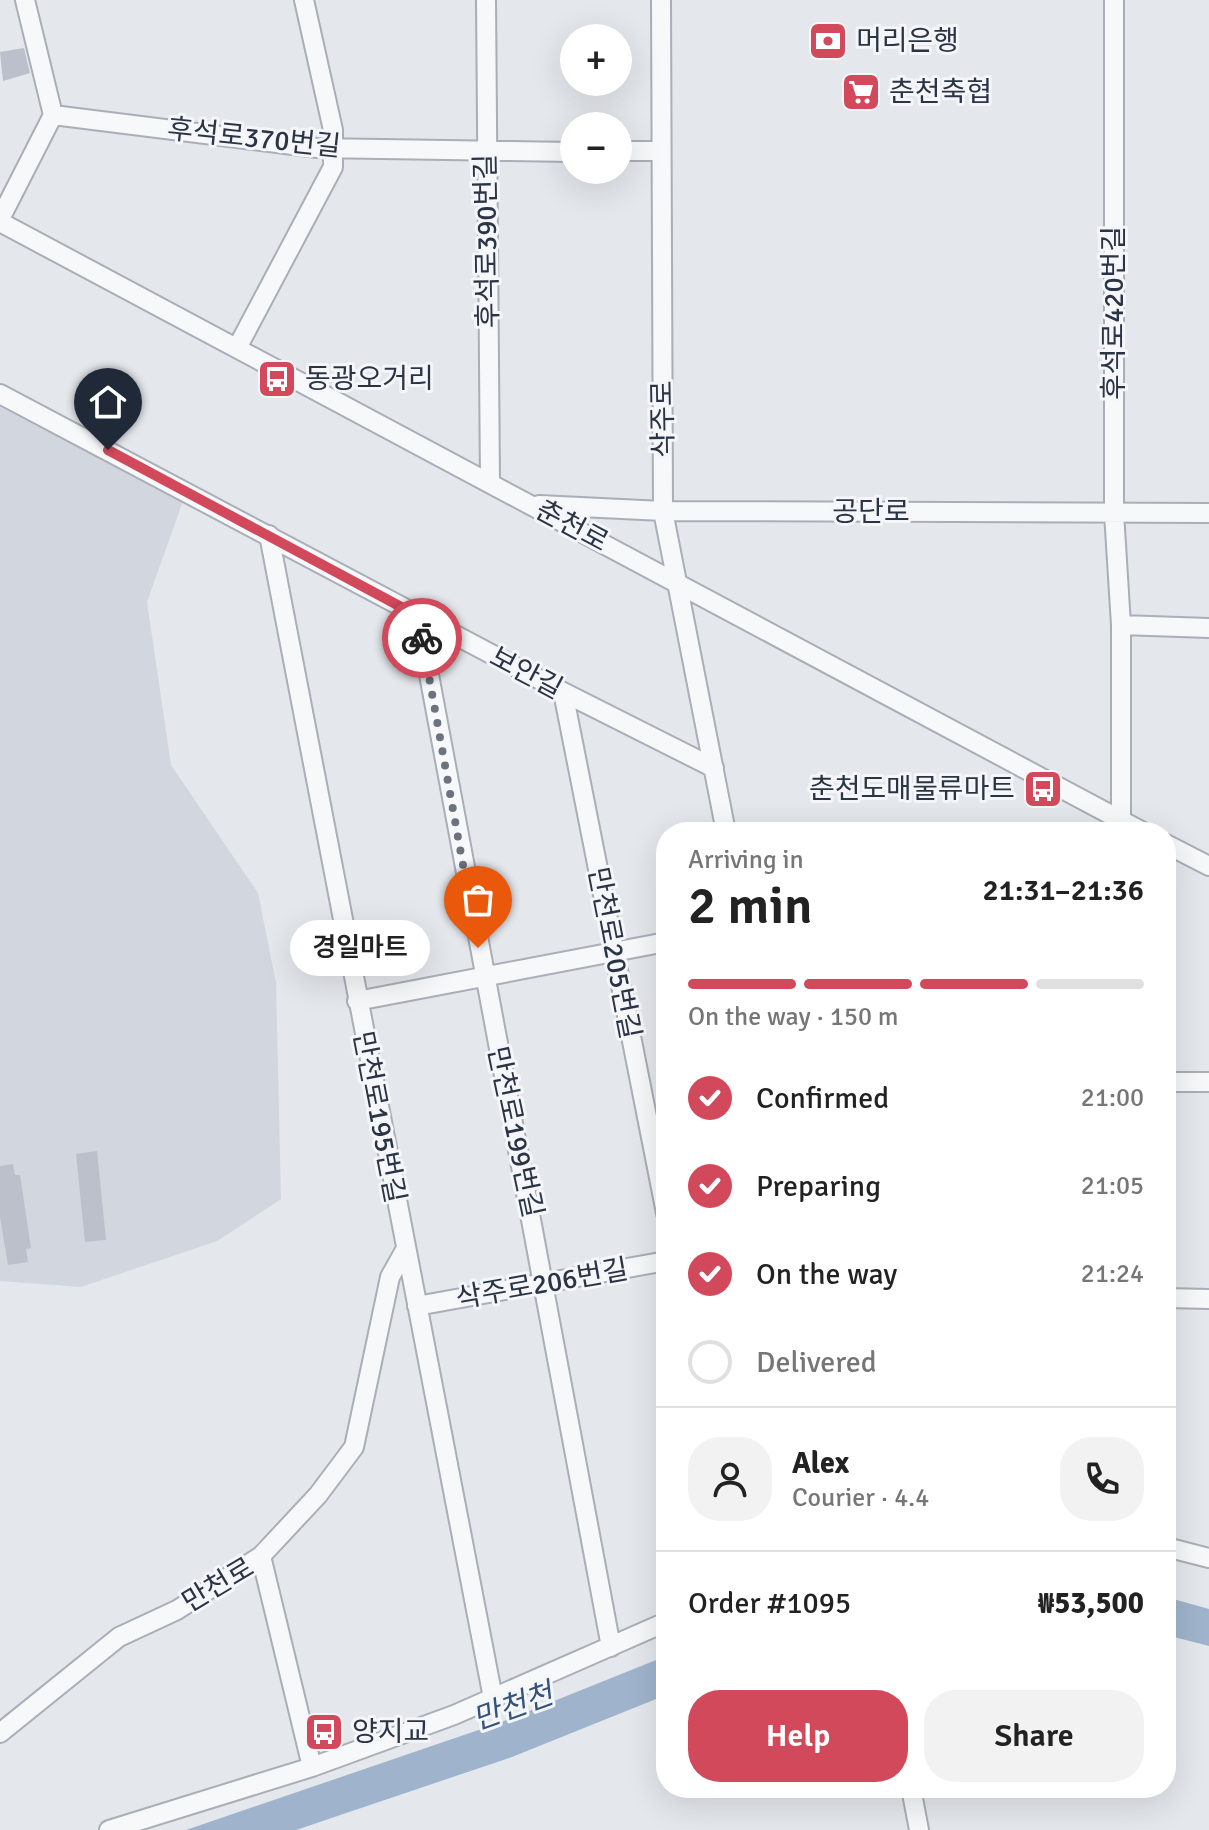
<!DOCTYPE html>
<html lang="en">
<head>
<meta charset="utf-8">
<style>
  :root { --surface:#fff; --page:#f2f2f2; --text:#222; --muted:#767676; --line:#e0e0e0; --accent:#d1495b }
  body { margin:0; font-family:Signika,"Noto Sans KR",sans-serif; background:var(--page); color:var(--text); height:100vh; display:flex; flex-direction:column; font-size:30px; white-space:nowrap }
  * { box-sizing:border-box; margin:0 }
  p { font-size:26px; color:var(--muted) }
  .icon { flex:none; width:44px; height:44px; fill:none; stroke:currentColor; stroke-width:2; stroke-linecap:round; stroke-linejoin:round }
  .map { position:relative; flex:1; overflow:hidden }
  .details { position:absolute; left:656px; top:822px; width:520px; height:976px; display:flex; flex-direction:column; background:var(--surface); border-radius:32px; box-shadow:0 8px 32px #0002 }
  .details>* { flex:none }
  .fabs { position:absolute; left:560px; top:24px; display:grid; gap:16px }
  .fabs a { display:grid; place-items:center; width:72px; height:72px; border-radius:50%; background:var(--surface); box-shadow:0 8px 32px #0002; font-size:40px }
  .pin { position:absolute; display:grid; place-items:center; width:68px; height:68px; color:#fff; margin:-82px -34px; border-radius:50% 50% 50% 0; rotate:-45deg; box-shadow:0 0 8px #0007 }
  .pin .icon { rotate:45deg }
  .courier { position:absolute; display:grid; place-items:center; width:80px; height:80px; margin:-40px; border:6px solid #d1495b; border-radius:50%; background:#fff; color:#222; box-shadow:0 2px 10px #0007 }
  .bubble { position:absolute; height:56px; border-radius:28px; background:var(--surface); box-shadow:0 8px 32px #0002; font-size:26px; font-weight:600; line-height:56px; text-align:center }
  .headline em { font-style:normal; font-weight:600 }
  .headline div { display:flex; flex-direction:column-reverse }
  .headline { display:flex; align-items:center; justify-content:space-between; height:136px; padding:0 32px }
  h1 { font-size:52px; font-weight:600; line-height:60px }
  .bar { display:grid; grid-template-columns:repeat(4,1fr); gap:12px 8px; align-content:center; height:96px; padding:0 32px }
  .bar i { height:10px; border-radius:6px; background:var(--line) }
  .bar .active { background:var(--accent) }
  .bar p { grid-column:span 4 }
  .line { display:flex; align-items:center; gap:20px; padding:0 32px; border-top:2px solid var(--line) }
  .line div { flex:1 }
  .round { display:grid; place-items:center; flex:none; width:84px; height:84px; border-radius:32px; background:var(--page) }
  ol { padding:0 32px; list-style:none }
  li { display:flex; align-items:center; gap:24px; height:88px }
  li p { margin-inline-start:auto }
  li .icon { padding:8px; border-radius:50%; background:var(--accent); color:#fff; stroke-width:4 }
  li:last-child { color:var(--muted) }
  li i { width:44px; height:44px; border:4px solid var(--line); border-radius:50% }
  .cta { display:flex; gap:16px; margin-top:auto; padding:16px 32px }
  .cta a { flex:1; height:92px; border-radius:32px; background:var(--accent); color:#fff; font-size:32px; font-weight:600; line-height:92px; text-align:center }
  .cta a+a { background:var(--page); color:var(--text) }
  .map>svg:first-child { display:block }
</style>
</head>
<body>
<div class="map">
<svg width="1209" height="1830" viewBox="0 0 1209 1830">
  <rect width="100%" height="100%" fill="#e4e7ec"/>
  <path fill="#d2d6de" d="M0,407L183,501L147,602L171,765L258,893L276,983L281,1199L217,1241L81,1287L0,1281Z"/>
  <path fill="#9fb4cc" d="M1166,1597L1209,1609V1646L1166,1635Z
    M666,1656V1695L512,1757L296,1830H186L499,1723Z"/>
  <path fill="#bbc0ca" d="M24,48L30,73L3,81L0,52Z
    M97,1151L106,1240L85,1242L76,1154Z
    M13,1164L15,1175H20L31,1248L26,1249L28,1262L8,1265L0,1217V1166Z"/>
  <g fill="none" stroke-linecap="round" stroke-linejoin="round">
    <defs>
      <path id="minor" d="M25,0L53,115L317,148L574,152
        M486,0L490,482
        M661,0L663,511L726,832
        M1114,0V513L1121,625V829
        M618,151H660
        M0,219L53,115
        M0,222L1143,832
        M237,348L333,167V130L304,0
        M0,394L563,692L714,768
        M539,505L663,511L1209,513
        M269,535L493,1698
        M418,616L611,1647
        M1121,625L1209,628
        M563,692L666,1213
        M1166,844L1209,866
        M357,1001L666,942
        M1166,1082H1209
        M1166,1298L1209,1299
        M417,1306L666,1261
        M1166,1547L1209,1558
        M261,1556L312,1767
        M0,1733L119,1637L177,1610L261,1556L318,1495L354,1447L390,1277L404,1252
        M911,1788L919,1830
        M109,1830L312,1767L454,1715L666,1622"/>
    </defs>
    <use href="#minor" stroke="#a9aeb7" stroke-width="22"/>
    <use href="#minor" stroke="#f7f8fa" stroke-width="18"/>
  </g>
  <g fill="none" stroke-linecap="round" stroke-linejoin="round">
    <path stroke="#6c737f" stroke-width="8" stroke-dasharray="0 14.4" d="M422,638L478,948"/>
    <path stroke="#d1495b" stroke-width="10" d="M108,450L418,616L422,638"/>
  </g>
  <defs>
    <symbol id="bank-square" viewBox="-11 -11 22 22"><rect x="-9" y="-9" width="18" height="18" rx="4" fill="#d1495b" stroke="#f4f6f9"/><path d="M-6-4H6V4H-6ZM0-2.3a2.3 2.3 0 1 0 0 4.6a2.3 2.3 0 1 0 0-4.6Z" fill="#fff"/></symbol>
    <symbol id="supermarket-square" viewBox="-11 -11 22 22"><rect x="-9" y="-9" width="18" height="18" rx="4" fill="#d1495b" stroke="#f4f6f9"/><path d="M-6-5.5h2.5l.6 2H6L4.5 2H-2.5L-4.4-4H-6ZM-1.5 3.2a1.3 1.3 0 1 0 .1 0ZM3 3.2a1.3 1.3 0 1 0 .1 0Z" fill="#fff"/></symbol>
    <symbol id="bus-square" viewBox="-11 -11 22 22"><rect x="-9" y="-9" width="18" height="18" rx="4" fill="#d1495b" stroke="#f4f6f9"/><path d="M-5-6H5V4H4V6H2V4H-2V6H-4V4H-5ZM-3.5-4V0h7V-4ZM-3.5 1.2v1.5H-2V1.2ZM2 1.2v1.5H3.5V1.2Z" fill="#fff"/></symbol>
  </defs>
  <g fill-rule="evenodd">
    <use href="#bank-square" x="806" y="19" width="44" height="44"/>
    <use href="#supermarket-square" x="839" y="70" width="44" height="44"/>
    <use href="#bus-square" x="255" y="357" width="44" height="44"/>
    <use href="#bus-square" x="1021" y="767" width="44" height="44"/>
    <use href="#bus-square" x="302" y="1710" width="44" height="44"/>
  </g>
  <g text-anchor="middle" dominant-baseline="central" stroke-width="6" stroke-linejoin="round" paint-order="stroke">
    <g font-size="28" fill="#2b3445" stroke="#f4f6f9" text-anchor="start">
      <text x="856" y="41">머리은행</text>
      <text x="889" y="92">춘천축협</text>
      <text x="305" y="379">동광오거리</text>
      <text x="1015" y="789" text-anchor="end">춘천도매물류마트</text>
      <text x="352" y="1732">양지교</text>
    </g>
    <g font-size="28" fill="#2b3445" stroke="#f4f6f9">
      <text transform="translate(254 138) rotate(6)">후석로370번길</text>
      <text transform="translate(487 241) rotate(-91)">후석로390번길</text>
      <text transform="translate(1114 313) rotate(-90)">후석로420번길</text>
      <text transform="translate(663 419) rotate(-91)">삭주로</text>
      <text x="871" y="512">공단로</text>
      <text transform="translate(572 526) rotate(28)">춘천로</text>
      <text transform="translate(526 673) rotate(28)">보안길</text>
      <text transform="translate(614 953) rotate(79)">만천로205번길</text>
      <text transform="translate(379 1117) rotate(79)">만천로195번길</text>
      <text transform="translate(515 1132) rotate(78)">만천로199번길</text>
      <text transform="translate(542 1284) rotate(-10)">삭주로206번길</text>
      <text transform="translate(218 1585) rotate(-31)">만천로</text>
    </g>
    <g font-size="30" font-style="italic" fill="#34527a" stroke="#f4f6f9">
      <text transform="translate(513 1707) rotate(-20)">만천천</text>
    </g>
  </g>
</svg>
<div class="fabs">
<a>+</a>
<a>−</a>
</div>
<div class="pin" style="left:478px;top:948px;background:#ea580c"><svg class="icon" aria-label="bag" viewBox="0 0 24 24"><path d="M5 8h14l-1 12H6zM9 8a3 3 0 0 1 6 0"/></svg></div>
<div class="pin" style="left:108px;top:450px;background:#1f2937"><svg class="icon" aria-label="home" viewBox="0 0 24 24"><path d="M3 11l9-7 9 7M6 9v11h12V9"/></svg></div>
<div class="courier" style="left:422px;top:638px"><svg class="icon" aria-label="bike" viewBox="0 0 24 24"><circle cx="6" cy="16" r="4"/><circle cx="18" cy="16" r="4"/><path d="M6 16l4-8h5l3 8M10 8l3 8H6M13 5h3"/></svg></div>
<div class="bubble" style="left:290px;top:920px;width:140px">경일마트</div>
<section class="details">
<div class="headline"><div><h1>2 min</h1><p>Arriving in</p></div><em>21:31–21:36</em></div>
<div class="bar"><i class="active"></i><i class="active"></i><i class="active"></i><i></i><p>On the way · 150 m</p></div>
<ol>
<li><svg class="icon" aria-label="check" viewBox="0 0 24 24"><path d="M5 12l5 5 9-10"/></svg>Confirmed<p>21:00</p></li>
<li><svg class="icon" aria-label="check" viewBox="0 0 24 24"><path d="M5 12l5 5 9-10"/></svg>Preparing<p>21:05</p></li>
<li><svg class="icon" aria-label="check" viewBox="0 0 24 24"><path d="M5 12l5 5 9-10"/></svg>On the way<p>21:24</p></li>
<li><i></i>Delivered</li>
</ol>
<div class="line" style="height:144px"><a class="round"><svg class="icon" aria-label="person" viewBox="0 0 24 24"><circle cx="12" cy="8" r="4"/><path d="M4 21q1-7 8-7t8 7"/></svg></a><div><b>Alex</b><p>Courier · 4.4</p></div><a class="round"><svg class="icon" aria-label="phone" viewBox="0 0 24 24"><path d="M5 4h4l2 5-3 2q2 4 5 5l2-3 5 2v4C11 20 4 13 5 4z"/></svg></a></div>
<div class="line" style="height:104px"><div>Order #1095</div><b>₩53,500</b></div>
<div class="cta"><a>Help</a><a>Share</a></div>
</section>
</div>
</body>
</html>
